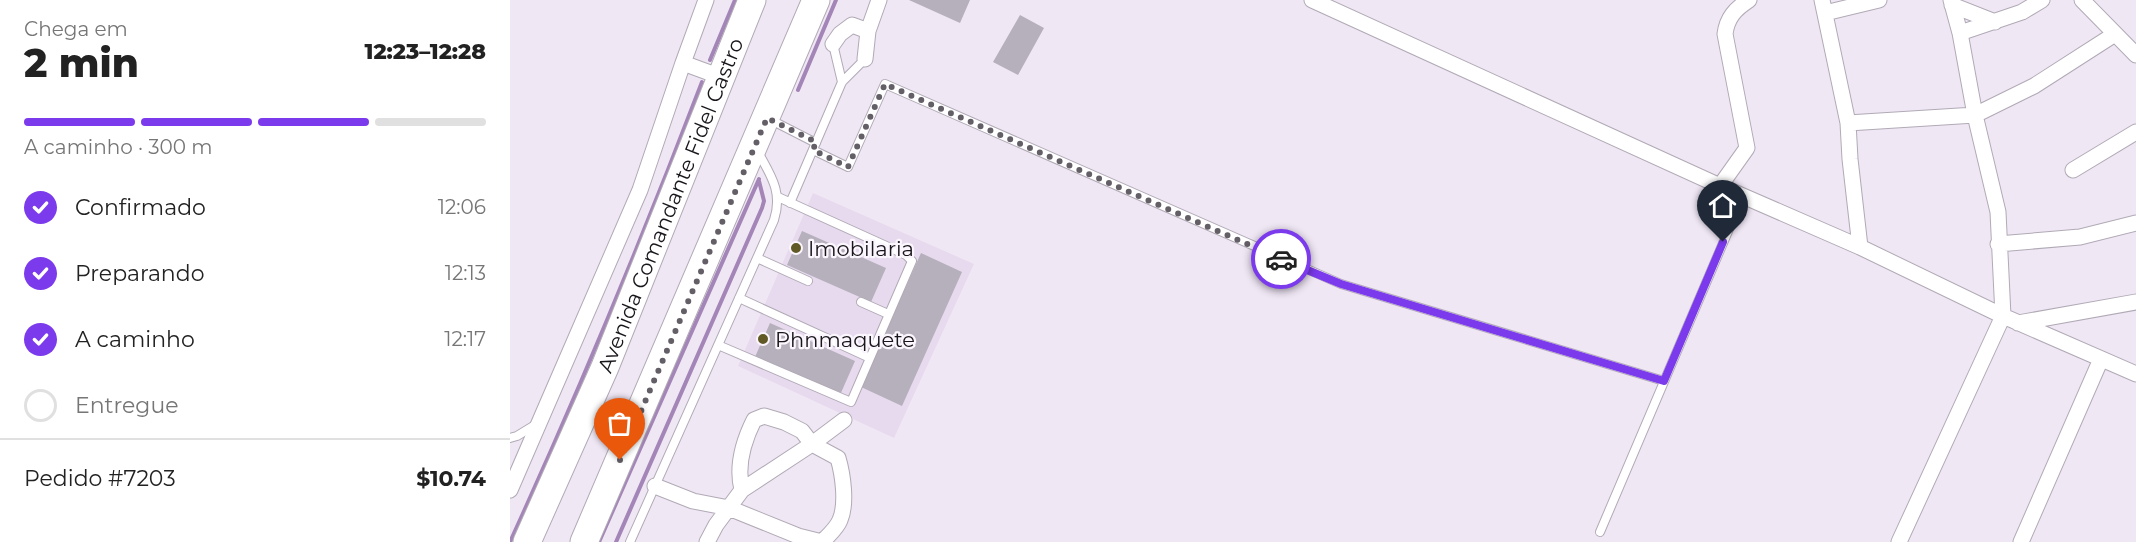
<!DOCTYPE html>
<html lang="pt">
<head>
<meta charset="utf-8">
<style>
  :root { --surface:#fff; --page:#f6f6f6; --text:#222; --muted:#767676; --line:#e0e0e0; --accent:#7c3aed }
  body { margin:0; font-family:Montserrat,sans-serif; background:var(--page); color:var(--text); height:100vh; display:flex; flex-direction:column; font-size:22px; white-space:nowrap }
  * { box-sizing:border-box; margin:0 }
  p { font-size:20px; color:var(--muted) }
  .icon { flex:none; width:33px; height:33px; fill:none; stroke:currentColor; stroke-width:2; stroke-linecap:round; stroke-linejoin:round }
  .map { position:relative; flex:1; overflow:hidden }
  .panel { display:flex; flex-direction:column; background:var(--surface); width:510px }
  .panel>* { flex:none }
  .pin { position:absolute; display:grid; place-items:center; width:51px; height:51px; color:#fff; margin:-62px -26px; border-radius:50% 50% 50% 0; rotate:-45deg; box-shadow:0 0 6px #0007 }
  .pin .icon { rotate:45deg }
  .courier { position:absolute; display:grid; place-items:center; width:60px; height:60px; margin:-30px; border:4px solid #7c3aed; border-radius:50%; background:#fff; color:#222; box-shadow:0 2px 8px #0007 }
  .head em { font-style:normal; font-weight:800 }
  .head div { display:flex; flex-direction:column-reverse }
  .head { display:flex; align-items:center; justify-content:space-between; height:102px; padding:0 24px }
  h1 { font-size:39px; font-weight:800; line-height:45px }
  .bar { display:grid; grid-template-columns:repeat(4,1fr); gap:9px 6px; align-content:center; height:72px; padding:0 24px }
  .bar i { height:8px; border-radius:4px; background:var(--line) }
  .bar .selected { background:var(--accent) }
  .bar p { grid-column:span 4 }
  .line { display:flex; align-items:center; gap:15px; padding:0 24px; border-top:2px solid var(--line) }
  .line div { flex:1 }
  ol { padding:0 24px; list-style:none }
  li { display:flex; align-items:center; gap:18px; height:66px }
  li p { margin-inline-start:auto }
  li .icon { padding:6px; border-radius:50%; background:var(--accent); color:#fff; stroke-width:4 }
  li:last-child { color:var(--muted) }
  li i { width:33px; height:33px; border:3px solid var(--line); border-radius:50% }
  main { display:flex; flex:1; min-height:0 }
  .map>svg:first-child { display:block }
</style>
</head>
<body>
<main>
<section class="panel">
<div class="head"><div><h1>2 min</h1><p>Chega em</p></div><em>12:23–12:28</em></div>
<div class="bar"><i class="selected"></i><i class="selected"></i><i class="selected"></i><i></i><p>A caminho · 300 m</p></div>
<ol>
<li><svg class="icon" aria-label="check" viewBox="0 0 24 24"><path d="M5 12l5 5 9-10"/></svg>Confirmado<p>12:06</p></li>
<li><svg class="icon" aria-label="check" viewBox="0 0 24 24"><path d="M5 12l5 5 9-10"/></svg>Preparando<p>12:13</p></li>
<li><svg class="icon" aria-label="check" viewBox="0 0 24 24"><path d="M5 12l5 5 9-10"/></svg>A caminho<p>12:17</p></li>
<li><i></i>Entregue</li>
</ol>
<div class="line" style="height:78px"><div>Pedido #7203</div><b>$10.74</b></div>
</section>
<div class="map">
<svg width="1626" height="542" viewBox="0 0 1626 542">
  <rect width="100%" height="100%" fill="#f0e7f5"/>
  <path fill="#e7daee" d="M303,193L464,264L384,438L228,366Z"/>
  <g fill="none" stroke-linecap="round" stroke-linejoin="round">
    <path stroke="#a485b7" stroke-width="4" d="M200,60L225,0
      M288,90L326,0
      M0,542C69,391 133,237 192,82
      M89,542L249,179
      M106,542L252,208L254,201L249,181"/>
  </g>
  <path fill="#b6afbc" d="M399,0H460L450,23Z
    M510,15L534,28L508,75L483,62Z
    M292,231L376,268L361,302L277,265Z
    M411,253L452,272L392,406L351,387Z
    M260,323L345,361L330,395L245,357Z"/>
  <g fill="none" stroke-linecap="round" stroke-linejoin="round">
    <defs>
      <path id="service" d="M323,44L332,82
        M259,119L306,143
        M303,150L338,167L375,84L831,284L1154,381
        M280,203L332,82L355,59
        M247,258L298,281
        M229,298L360,358
        M351,302L378,314
        M208,345L341,402L402,261L396,255L268,197
        M0,438L7,436L25,425
        M1090,532L1222,222
        M120,542L264,220C273,192 261,176 248,152"/>
      <path id="minor" d="M802,0L1210,186L1350,247L1493,316L1626,374
        M1312,0L1338,123L1340,159L1350,247
        M1572,0L1626,55
        M1442,5L1485,22
        M1315,13L1369,0
        M1450,33L1512,12L1532,0
        M323,44L330,34L342,25L358,31
        M355,59L358,31L369,0
        M173,63L211,77
        M1338,123L1465,115L1524,86L1605,34
        M1563,170L1626,132
        M1210,186L1237,148L1215,34C1217,18 1225,9 1239,0
        M1488,244L1570,237L1626,223
        M1508,323L1626,302
        M145,486L183,501L219,508L288,536L312,542C318,536 327,528 330,520C337,504 333,475 328,458L302,444L292,431L274,422L254,416L244,420C233,442 226,466 232,490
        M0,490L130,190L173,63L196,0
        M197,542L206,525L232,490L302,444L334,420
        M1389,542L1493,316L1488,212L1465,115L1450,33L1441,0
        M1511,542L1591,359"/>
      <g id="motorway">
        <path id="s1" d="M17,542L95,367L242,0"/>
        <path d="M74,542L306,0"/>
      </g>
    </defs>
    <use href="#service" stroke="#b1aab6" stroke-width="10"/>
    <use href="#minor" stroke="#b1aab6" stroke-width="17"/>
    <use href="#motorway" stroke="#b1aab6" stroke-width="29"/>
    <use href="#service" stroke="#fff" stroke-width="8"/>
    <use href="#minor" stroke="#fff" stroke-width="15"/>
    <use href="#motorway" stroke="#fff" stroke-width="27"/>
  </g>
  <g fill="none" stroke-linecap="round" stroke-linejoin="round">
    <path stroke="#645f67" stroke-width="6" stroke-dasharray="0 10.8" d="M110,460L257,118L306,142L303,150L338,167L375,84L771,259"/>
    <path stroke="#7c3aed" stroke-width="8" d="M771,259L831,284L1154,381L1213,242"/>
  </g>
  <g fill="#605926" stroke="#fbf6fe" stroke-width="2">
    <circle cx="286" cy="248" r="6"/>
    <circle cx="253" cy="339" r="6"/>
  </g>
  <g text-anchor="middle" dominant-baseline="central" stroke-width="4.5" stroke-linejoin="round" paint-order="stroke">
    <g font-size="21" fill="#19161b" stroke="#fbf6fe">
      <text stroke="none"><textPath href="#s1" startOffset="366">Avenida Comandante Fidel Castro</textPath></text>
    </g>
    <g font-size="21" fill="#19161b" stroke="#fbf6fe" text-anchor="start">
      <text x="298" y="248">Imobilaria</text>
      <text x="265" y="339">Phnmaquete</text>
    </g>
  </g>
</svg>
<div class="pin" style="left:110px;top:460px;background:#ea580c"><svg class="icon" aria-label="bag" viewBox="0 0 24 24"><path d="M5 8h14l-1 12H6zM9 8a3 3 0 0 1 6 0"/></svg></div>
<div class="pin" style="left:1213px;top:242px;background:#1f2937"><svg class="icon" aria-label="home" viewBox="0 0 24 24"><path d="M3 11l9-7 9 7M6 9v11h12V9"/></svg></div>
<div class="courier" style="left:771px;top:259px"><svg class="icon" aria-label="car" viewBox="0 0 24 24"><path d="M5 17H2v-5l4-1 3-4h7l3 4 3 1v5h-3M9 17h6M6 11h13"/><circle cx="7" cy="17" r="2"/><circle cx="17" cy="17" r="2"/></svg></div>
</div>
</main>
</body>
</html>
